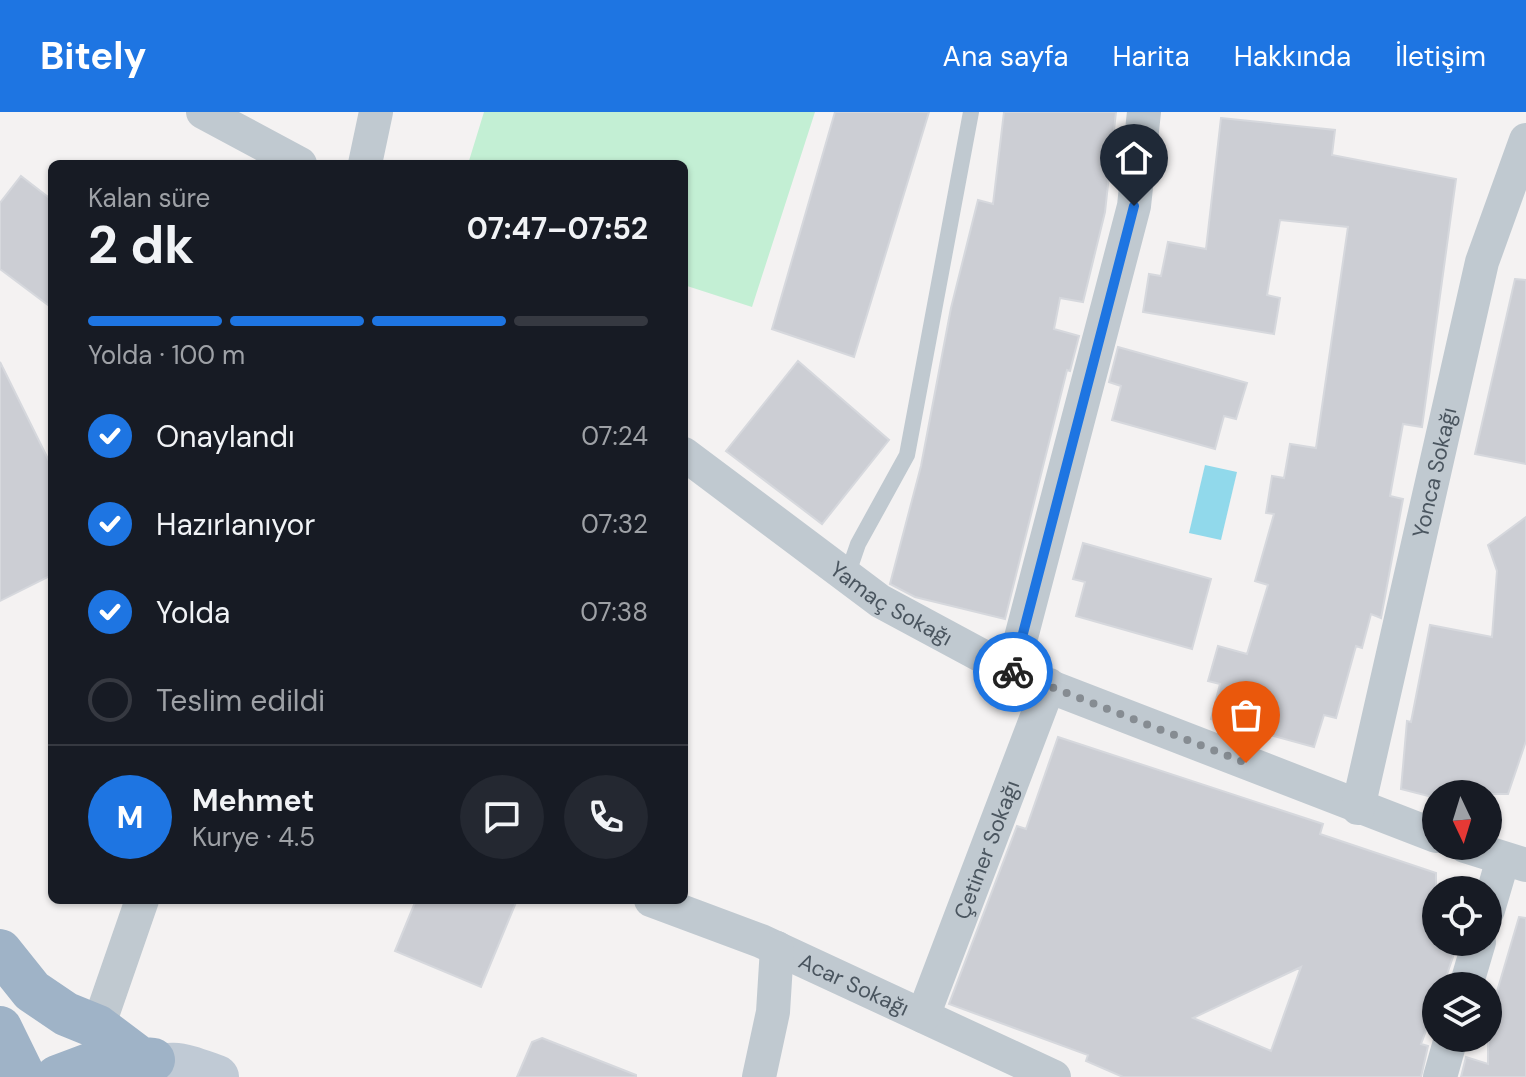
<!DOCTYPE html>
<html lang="tr">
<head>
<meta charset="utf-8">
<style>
  :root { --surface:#171b24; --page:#242831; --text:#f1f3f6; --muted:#9ea1a6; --line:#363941; --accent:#1e75e2 }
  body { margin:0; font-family:"DM Sans",sans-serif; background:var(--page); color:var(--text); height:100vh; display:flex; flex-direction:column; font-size:30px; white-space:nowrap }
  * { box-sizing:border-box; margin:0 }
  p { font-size:26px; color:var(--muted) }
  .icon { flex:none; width:44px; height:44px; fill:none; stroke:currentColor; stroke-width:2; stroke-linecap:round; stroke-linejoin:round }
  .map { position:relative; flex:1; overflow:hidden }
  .side { position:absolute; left:48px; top:48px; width:640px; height:744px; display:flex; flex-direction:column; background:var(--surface); border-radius:12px; box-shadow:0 2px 6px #0004 }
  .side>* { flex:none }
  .needle { width:52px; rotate:176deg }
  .buttons { position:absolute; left:1422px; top:668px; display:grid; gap:16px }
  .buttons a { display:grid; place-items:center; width:80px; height:80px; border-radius:50%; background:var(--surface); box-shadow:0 2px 6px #0004; font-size:40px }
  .pin { position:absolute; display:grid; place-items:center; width:68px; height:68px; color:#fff; margin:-82px -34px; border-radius:50% 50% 50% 0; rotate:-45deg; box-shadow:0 0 8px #0007 }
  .pin .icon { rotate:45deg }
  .courier { position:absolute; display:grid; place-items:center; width:80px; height:80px; margin:-40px; border:6px solid #1e75e2; border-radius:50%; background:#fff; color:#222; box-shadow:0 2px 10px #0007 }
  .overview em { font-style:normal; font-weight:700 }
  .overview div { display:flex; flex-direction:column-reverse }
  .overview { display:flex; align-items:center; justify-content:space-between; height:136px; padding:0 40px }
  h1 { font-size:52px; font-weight:700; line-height:60px }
  .bar { display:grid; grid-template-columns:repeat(4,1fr); gap:12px 8px; align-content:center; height:96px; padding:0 40px }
  .bar i { height:10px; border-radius:6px; background:var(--line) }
  .bar .current { background:var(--accent) }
  .bar p { grid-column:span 4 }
  .line { display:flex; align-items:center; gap:20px; padding:0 40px; border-top:2px solid var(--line) }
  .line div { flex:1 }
  .round { display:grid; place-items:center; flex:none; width:84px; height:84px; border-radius:42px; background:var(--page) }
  ol { padding:0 40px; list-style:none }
  li { display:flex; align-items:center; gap:24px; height:88px }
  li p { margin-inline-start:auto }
  li .icon { padding:8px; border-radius:50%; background:var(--accent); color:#fff; stroke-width:4 }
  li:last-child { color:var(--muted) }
  li i { width:44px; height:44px; border:4px solid var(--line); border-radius:50% }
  header { display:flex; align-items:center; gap:48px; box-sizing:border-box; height:112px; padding:0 40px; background:var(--accent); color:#fff }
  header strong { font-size:38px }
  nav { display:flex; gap:44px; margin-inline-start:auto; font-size:28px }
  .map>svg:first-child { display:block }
</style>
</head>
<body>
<header>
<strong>Bitely</strong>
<nav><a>Ana sayfa</a><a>Harita</a><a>Hakkında</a><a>İletişim</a></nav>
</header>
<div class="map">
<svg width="1526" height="965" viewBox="0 0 1526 965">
  <rect width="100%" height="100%" fill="#f4f2f2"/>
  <path fill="#c3efd4" d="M484,0H815L752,195L684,173V52H468Z"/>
  <path fill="#91d9eb" d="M1205,353L1237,360L1221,428L1189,421Z"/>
  <path fill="#ccced4" stroke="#d6d8dd" stroke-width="2" fill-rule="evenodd" d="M835,0H929L854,245L772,217Z
    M1004,0H1116L1105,100L1083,190L1060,186L1054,217L1079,224L1070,259L1067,258L1005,507L915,485L890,472L921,354L951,196L978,88L993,92Z
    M1221,6L1335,18L1332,43L1456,67L1422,315L1403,312L1390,384L1403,387L1381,506L1371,502L1362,536L1356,534L1336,606L1324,603L1314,635L1211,607L1220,572L1208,569L1218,534L1247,542L1268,473L1255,469L1274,402L1266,401L1272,364L1284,366L1290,332L1316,336L1348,115L1280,108L1267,183L1280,186L1274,222L1143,200L1149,162L1161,164L1168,130L1206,137Z
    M21,64L52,88V196L0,157V91Z
    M1515,167L1526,168V352L1475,342Z
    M1118,235L1247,271L1236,307L1224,304L1215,337L1112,308L1121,274L1109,270Z
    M798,249L889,328L822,412L726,339Z
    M0,250L52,355V463L0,489Z
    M1526,405V629L1508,682H1436V686L1401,677L1407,609L1411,610L1430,513L1492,525L1497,459L1488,433Z
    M1083,431L1211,467L1192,537L1076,504L1085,470L1073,467Z
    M1058,625L1323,712L1320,722L1436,761V830H1458L1443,874H1436V892L1421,932L1428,934L1421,965H1123L1086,949L1088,943L949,892L1017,714L1026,717ZM1301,855L1271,939L1193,906Z
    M416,788H517L481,875L395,839Z
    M1519,805L1526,806V965H1461L1466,945L1488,952V910Z
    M542,926L636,963V965H517L532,930Z"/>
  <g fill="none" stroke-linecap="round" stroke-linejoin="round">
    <path stroke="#c0c9d0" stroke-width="16" d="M847,464L858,432L907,343L971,0"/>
    <g stroke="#c0c9d0" stroke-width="34">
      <path d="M203,0L300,52"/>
      <path d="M365,52L376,0"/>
      <path id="s1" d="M684,342L880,489L1012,560L1436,724"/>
      <path d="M1012,560L1134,94L1144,0"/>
      <path id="s2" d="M1358,696L1482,150L1526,28"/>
      <path d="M1465,734L1526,753"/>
      <path id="s3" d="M651,788L761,829L1054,965"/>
      <path d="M1488,798L1503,747"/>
      <path d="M1466,874L1479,830"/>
      <path id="s4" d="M923,904L1049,573"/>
      <path d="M98,915L142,788"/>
      <path d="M759,965L773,900L777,836"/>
      <path d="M1440,965L1451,926"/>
    </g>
    <path stroke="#c0cad5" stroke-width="44" d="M136,965C169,945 183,953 217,965"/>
    <path stroke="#9fb3c7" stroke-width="44" d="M0,839L32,879L66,902L98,915L138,945
      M0,916L24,965
      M57,965L113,944L153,948"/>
  </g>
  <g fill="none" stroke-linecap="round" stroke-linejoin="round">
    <path stroke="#868c92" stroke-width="8" stroke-dasharray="0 14.4" d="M1013,560L1246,651"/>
    <path stroke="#1e75e2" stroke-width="10" d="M1013,560L1134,94"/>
  </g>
  <g text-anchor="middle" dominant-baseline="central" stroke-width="8" stroke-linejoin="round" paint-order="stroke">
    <g font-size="22" fill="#4a555f" stroke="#fff">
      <text stroke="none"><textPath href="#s2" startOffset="344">Yonca Sokağı</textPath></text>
      <text stroke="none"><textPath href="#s1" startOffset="256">Yamaç Sokağı</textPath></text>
      <text stroke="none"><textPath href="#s4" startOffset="178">Çetiner Sokağı</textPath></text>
      <text stroke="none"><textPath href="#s3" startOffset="220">Acar Sokağı</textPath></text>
    </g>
  </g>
</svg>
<div class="buttons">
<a><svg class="needle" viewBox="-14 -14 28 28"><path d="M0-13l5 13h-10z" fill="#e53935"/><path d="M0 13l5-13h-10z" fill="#9ea1a6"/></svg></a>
<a><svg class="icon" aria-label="locate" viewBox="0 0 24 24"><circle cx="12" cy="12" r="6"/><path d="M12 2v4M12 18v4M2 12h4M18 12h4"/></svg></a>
<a><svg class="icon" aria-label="layers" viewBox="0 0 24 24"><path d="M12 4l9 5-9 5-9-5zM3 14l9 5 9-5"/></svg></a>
</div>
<div class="pin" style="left:1246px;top:651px;background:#ea580c"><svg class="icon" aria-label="bag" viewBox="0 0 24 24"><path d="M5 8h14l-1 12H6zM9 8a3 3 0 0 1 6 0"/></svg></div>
<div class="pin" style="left:1134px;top:94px;background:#1f2937"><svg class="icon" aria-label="home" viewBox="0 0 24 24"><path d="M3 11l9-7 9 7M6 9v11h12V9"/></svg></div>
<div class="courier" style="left:1013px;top:560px"><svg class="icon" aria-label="bike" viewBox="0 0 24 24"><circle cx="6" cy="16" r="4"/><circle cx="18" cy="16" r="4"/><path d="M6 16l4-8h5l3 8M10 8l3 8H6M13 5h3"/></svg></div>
<section class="side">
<div class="overview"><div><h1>2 dk</h1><p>Kalan süre</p></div><em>07:47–07:52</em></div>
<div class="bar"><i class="current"></i><i class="current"></i><i class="current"></i><i></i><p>Yolda · 100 m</p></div>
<ol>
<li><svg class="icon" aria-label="check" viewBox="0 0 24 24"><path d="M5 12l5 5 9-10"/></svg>Onaylandı<p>07:24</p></li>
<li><svg class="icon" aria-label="check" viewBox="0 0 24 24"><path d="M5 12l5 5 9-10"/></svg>Hazırlanıyor<p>07:32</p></li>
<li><svg class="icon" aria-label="check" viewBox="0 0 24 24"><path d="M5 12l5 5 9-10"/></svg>Yolda<p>07:38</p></li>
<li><i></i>Teslim edildi</li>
</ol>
<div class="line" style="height:144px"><b class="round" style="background:var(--accent);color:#fff">M</b><div><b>Mehmet</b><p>Kurye · 4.5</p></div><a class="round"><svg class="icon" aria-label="chat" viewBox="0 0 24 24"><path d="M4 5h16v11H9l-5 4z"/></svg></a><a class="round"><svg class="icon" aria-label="phone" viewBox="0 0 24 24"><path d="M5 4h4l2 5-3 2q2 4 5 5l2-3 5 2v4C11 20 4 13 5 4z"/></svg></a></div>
</section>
</div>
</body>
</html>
